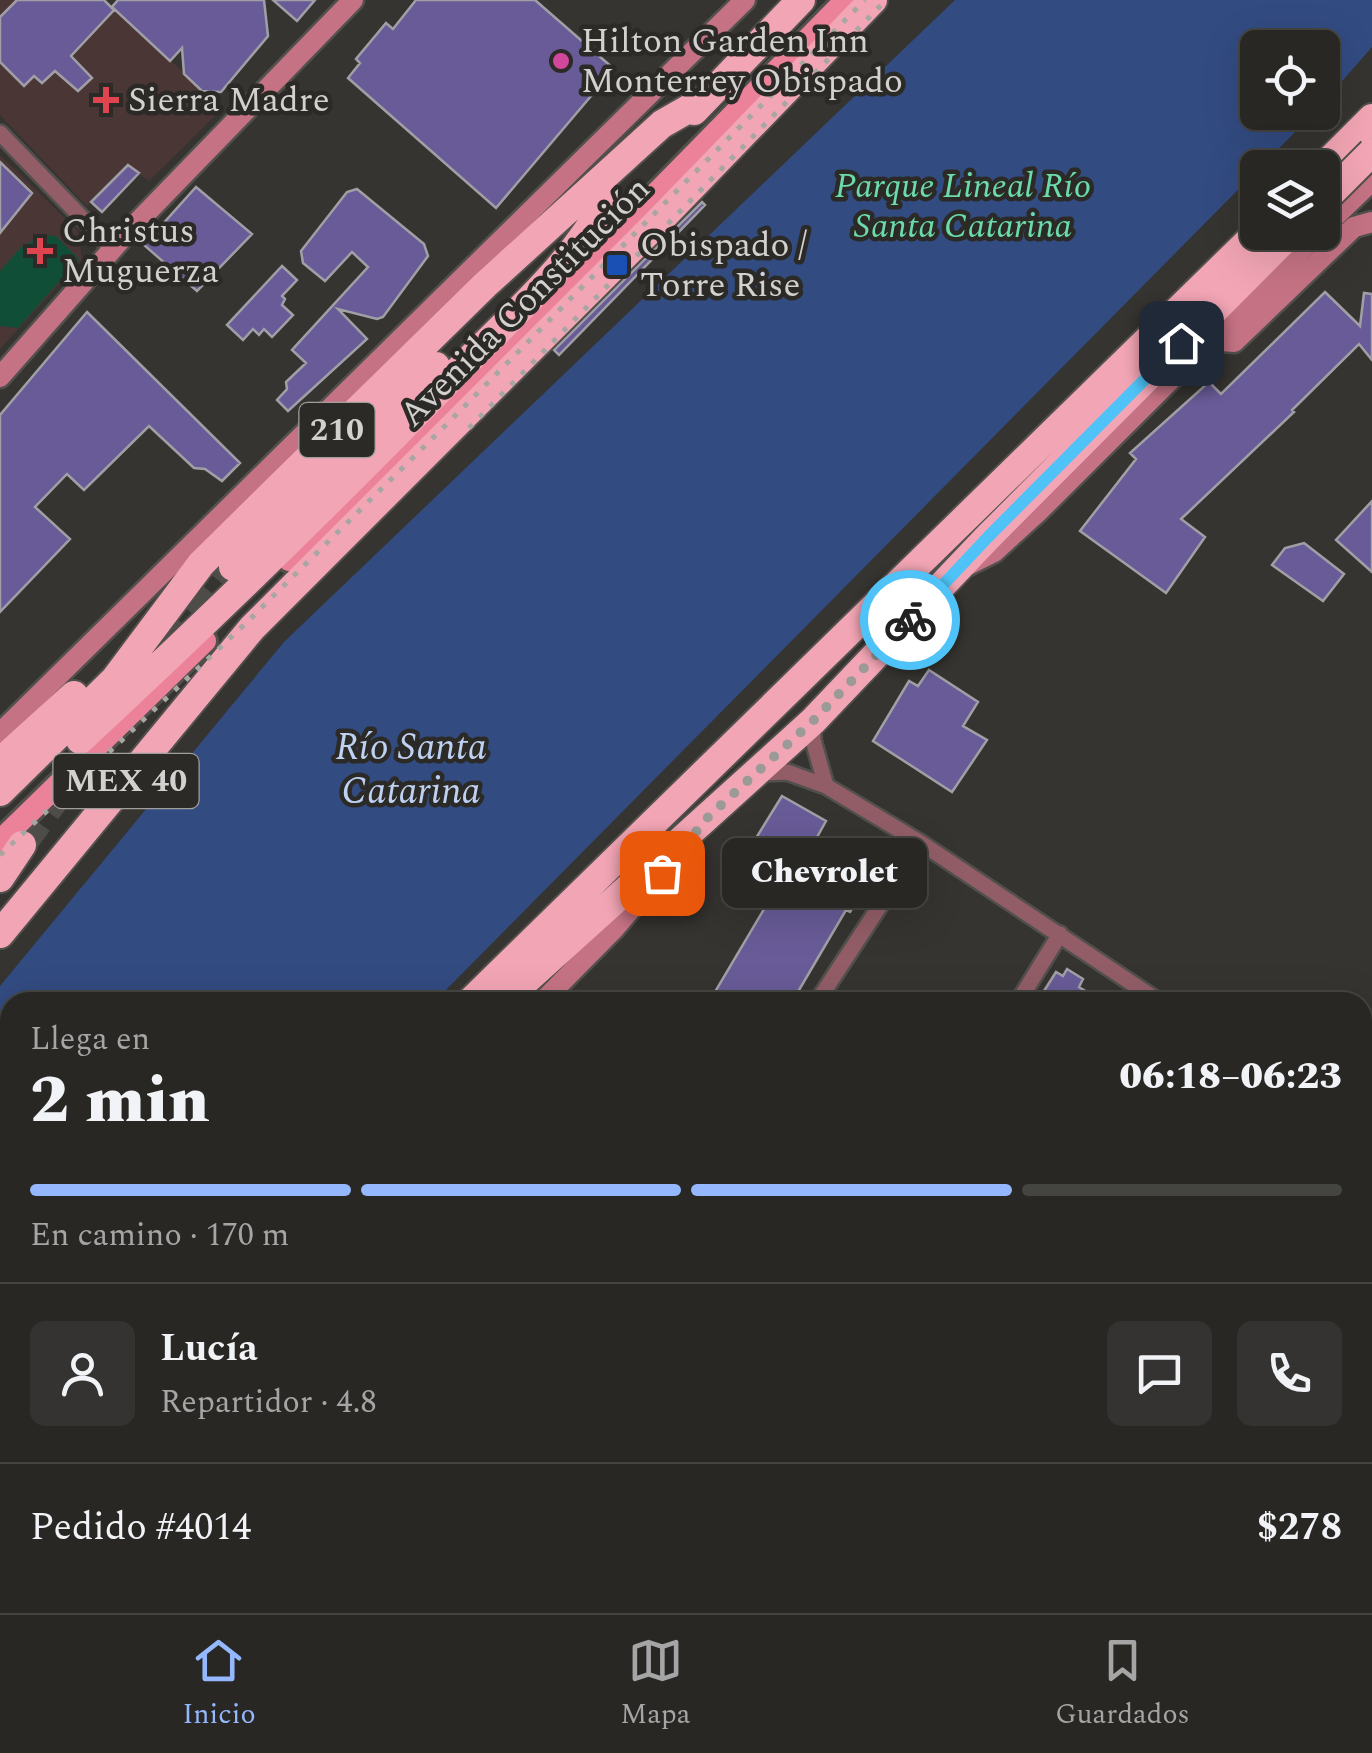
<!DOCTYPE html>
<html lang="es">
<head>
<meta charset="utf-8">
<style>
  :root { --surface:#282724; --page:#343331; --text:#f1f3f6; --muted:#a5a5a6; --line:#444441; --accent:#94b7fd }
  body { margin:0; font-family:Spectral,serif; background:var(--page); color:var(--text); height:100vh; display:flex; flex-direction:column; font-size:38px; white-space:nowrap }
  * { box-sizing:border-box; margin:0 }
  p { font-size:32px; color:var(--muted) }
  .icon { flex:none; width:55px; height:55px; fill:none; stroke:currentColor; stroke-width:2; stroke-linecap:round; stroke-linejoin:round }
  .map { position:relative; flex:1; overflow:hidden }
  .sheet { position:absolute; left:0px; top:992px; width:1372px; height:622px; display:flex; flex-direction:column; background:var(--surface); border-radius:30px 30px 0 0; box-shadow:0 10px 40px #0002,0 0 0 2px var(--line) }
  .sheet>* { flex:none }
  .tools { position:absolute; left:1240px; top:30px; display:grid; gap:20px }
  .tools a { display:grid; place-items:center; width:100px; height:100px; border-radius:15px; background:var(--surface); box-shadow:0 10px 40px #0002,0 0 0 2px var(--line); font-size:50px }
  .pin { position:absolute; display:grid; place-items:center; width:85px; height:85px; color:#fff; margin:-42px; border-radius:20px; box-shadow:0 5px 15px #0006 }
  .courier { position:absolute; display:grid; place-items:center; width:100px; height:100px; margin:-50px; border:8px solid #4fc3f7; border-radius:50%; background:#fff; color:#222; box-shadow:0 2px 12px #0007 }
  .bubble { position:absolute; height:70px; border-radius:15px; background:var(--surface); box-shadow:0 10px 40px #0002,0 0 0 2px var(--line); font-size:32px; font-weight:800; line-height:70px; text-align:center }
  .headline em { font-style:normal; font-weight:800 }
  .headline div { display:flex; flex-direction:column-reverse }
  .headline { display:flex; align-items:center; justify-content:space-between; height:170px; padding:0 30px }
  h1 { font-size:65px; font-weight:800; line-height:75px }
  .bar { display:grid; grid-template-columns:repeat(4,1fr); gap:15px 10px; align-content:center; height:120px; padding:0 30px }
  .bar i { height:12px; border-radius:8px; background:var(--line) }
  .bar .active { background:var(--accent) }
  .bar p { grid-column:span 4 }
  .line { display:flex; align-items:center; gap:25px; padding:0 30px; border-top:2px solid var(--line) }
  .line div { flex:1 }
  .round { display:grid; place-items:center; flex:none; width:105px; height:105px; border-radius:15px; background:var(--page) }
  .tab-bar { display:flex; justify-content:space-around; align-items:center; height:140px; border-top:2px solid var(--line); background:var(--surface); font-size:28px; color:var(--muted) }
  .tab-bar a { display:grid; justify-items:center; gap:5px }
  .tab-bar .active { color:var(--accent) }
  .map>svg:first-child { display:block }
</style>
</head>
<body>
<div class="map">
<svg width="1372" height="1613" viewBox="0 0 1372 1613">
  <rect width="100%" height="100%" fill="#363430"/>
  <path fill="#4b3636" d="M0,0H104L223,108L149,181L127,165L87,206L0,115Z
    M0,155L78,231L82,259L0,349Z
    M542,1605H1185L1175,1613H558Z"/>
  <path fill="#104e37" d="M44,235L56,236L79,259L18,328L0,326V271L22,246Z"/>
  <path fill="#324b81" d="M955,0H1372V47L1323,103L1322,48H1258V112L1314,113L434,1002H10V1281L0,1285V986L284,642Z"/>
  <path fill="#685b97" stroke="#a09fa5" stroke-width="2.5" d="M17,0H104L114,10L71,56L92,78L78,91L55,71L42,83L34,76L24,86L0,62V17Z
    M118,0H264L268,36L221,92L202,91L184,74L182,48L170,61L112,7Z
    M273,0H315L297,21Z
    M416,0H535L614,69L496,208L348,78L360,63L356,59L386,23L393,29Z
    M0,162L32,193L0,233Z
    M128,165L139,173L102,212L91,202Z
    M196,187L252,234L197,291L144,245Z
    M357,189L424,244L428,256L383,317L377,319L338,309L367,339L288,411L277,400L287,389L286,382L306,363L292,350L368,267L352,252L325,281L303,263L301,251L347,192Z
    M702,202L705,205L559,355L554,350Z
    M282,266L297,280L282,296L285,299L282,305L293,315L272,337L264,329L259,335L253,329L243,340L227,325Z
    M1325,292L1360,326L1364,293L1372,294V360L1359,344L1292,410L1294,412L1181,519L1205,537L1166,593L1080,531L1136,459L1130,453L1209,382L1221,394Z
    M87,312L240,463L222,481L205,469L194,468L149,426L84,490L67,474L35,507L70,539L0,612V415Z
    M1372,501V572L1336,540Z
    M1304,543L1344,574L1323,601L1272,565L1285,548Z
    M929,670L978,702L963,726L987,740L952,792L873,741L909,681L918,686Z
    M782,796L826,821L811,848L843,866L855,846L883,862L850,912L846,910L792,1002H766L751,995L747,1002H709L783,877L745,856Z
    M1067,969L1083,979L1079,987L1103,1002H1037L1056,972L1063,976Z"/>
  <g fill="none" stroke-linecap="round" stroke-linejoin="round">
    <path stroke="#4d4c48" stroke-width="28" stroke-dasharray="28 14" stroke-linecap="butt" d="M167,647L233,567
      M22,845L68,782"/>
    <defs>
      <path id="street" d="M0,133L112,249
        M813,722V740L826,786
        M759,773L787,772L826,786L921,843L1160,1002
        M817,1002L921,843
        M1018,1002L1060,934
        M1362,1141L1372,1147
        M177,1613L185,1605
        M388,1613L396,1605"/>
      <path id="secondary" d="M1322,229L1372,181
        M1210,340L1234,342L1354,227L1372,222
        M0,377L125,235L353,0
        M968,565L994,552L1039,511L1319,232
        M0,733L745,0
        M542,1002L614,929L666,868
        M1362,1458L1372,1450
        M1362,1488L1372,1480
        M504,1605L520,1613
        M1180,1613L1189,1605
        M1218,1613L1227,1605"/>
      <path id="primary" d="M289,560L407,447L846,0
        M0,841L205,641"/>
      <path id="highway" d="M694,111L801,0
        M1322,168L1372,118
        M233,567L436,366
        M80,740C208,621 333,500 454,375C507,320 572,266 607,198
        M0,762L74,695
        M0,792L115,679L201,564L279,487L485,285L662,124L704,100
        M0,878L22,845
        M0,934L252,628L654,226L873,0
        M470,1002L1258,232
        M502,1002L813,721L988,537L1292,232
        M0,1309L10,1304
        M0,1360L10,1359
        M0,1399H10
        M0,1427L10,1428
        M0,1498L10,1491
        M0,1528L10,1522
        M0,1597L17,1613"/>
    </defs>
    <use href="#street" stroke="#52504d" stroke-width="20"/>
    <use href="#secondary" stroke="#52504d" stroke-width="25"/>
    <use href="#primary" stroke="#52504d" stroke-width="28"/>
    <use href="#highway" stroke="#52504d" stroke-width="32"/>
    <use href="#street" stroke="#925d67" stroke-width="15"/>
    <use href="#secondary" stroke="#c57384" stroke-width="20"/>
    <use href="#primary" stroke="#ec8299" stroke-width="22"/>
    <use href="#highway" stroke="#f2a5b4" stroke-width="28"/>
    <path stroke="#a7a6a3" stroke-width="5" stroke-dasharray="5 10" stroke-linecap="butt" d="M469,428L886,0
      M0,855L245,624L451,420L865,0"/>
    <defs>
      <path id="highway-bridge" d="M1322,202L1372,152"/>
    </defs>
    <use href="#highway-bridge" stroke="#52504d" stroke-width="32" stroke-linecap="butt"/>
    <use href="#highway-bridge" stroke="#f2a5b4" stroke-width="28"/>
  </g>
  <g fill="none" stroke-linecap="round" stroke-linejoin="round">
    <path stroke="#9b9a97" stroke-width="10" stroke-dasharray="0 18" d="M662,873L709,816L813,721L910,620"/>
    <path stroke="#4fc3f7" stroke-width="12" d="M910,620L988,537L1181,343"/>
  </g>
  <circle fill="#d1479c" stroke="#2c2a26" stroke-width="4" cx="561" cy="61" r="10"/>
  <g fill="#e0444e" stroke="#2c2a26" stroke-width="4">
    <path d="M101 85h10v10h10v10h-10v10h-10v-10h-10v-10h10z"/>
    <path d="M35 236h10v10h10v10h-10v10h-10v-10h-10v-10h10z"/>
  </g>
  <rect fill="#1a4fb4" stroke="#2c2a26" stroke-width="4" x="605" y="253" width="24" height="24" rx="5"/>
  <g text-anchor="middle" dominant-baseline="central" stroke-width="9" stroke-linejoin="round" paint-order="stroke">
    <g fill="#2c2a26" stroke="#a09f9c" stroke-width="2.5">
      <rect x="299.5" y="403" width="75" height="54" rx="8"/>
      <rect x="53.5" y="754" width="145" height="54" rx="8"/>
    </g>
    <g font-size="32" font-weight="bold" fill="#d2d1cf">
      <text x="337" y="430">210</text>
      <text x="126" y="781">MEX 40</text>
    </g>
    <g font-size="35" fill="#d2d1cf" stroke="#2c2a26" text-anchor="start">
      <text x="581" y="41">Hilton Garden Inn<tspan x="581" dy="40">Monterrey Obispado</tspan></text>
      <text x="128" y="100">Sierra Madre</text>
      <text x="62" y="231">Christus<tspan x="62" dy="40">Muguerza</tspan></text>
      <text x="640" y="245">Obispado /<tspan x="640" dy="40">Torre Rise</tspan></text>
    </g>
    <g font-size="35" font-style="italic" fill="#6bdbab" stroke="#2c2a26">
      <text x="963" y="186">Parque Lineal Río<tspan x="963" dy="40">Santa Catarina</tspan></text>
    </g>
    <g font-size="35" fill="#d2d1cf" stroke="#2c2a26">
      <text transform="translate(525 302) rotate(-45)">Avenida Constitución</text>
    </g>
    <g font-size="38" font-style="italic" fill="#bfd1f2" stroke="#2c2a26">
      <text x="411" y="748">Río Santa<tspan x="411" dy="44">Catarina</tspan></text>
    </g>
  </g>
</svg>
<div class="tools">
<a><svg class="icon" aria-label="locate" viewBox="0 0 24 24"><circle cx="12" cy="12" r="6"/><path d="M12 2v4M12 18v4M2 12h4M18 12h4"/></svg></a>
<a><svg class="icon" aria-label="layers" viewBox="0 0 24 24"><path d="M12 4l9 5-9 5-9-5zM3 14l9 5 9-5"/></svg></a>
</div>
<div class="pin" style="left:662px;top:873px;background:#ea580c"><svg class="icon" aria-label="bag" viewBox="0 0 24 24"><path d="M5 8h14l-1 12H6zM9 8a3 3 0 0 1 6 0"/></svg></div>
<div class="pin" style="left:1181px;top:343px;background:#1f2937"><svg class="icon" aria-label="home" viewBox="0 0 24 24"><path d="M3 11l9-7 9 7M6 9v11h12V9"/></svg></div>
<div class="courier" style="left:910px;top:620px"><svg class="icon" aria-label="bike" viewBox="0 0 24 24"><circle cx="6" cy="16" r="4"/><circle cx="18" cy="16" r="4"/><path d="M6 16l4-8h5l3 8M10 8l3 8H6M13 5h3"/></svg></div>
<div class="bubble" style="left:722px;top:838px;width:205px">Chevrolet</div>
<section class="sheet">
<div class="headline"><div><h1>2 min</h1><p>Llega en</p></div><em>06:18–06:23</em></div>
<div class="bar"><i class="active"></i><i class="active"></i><i class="active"></i><i></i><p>En camino · 170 m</p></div>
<div class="line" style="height:180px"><a class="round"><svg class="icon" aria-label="person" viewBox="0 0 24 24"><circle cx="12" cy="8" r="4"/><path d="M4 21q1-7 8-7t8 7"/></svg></a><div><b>Lucía</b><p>Repartidor · 4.8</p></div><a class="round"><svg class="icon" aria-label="chat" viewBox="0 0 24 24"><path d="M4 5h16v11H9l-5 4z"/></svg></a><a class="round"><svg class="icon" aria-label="phone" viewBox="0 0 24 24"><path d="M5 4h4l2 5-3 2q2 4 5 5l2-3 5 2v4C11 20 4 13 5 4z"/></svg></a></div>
<div class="line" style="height:130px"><div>Pedido #4014</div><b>$278</b></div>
</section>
</div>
<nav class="tab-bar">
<a class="active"><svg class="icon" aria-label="home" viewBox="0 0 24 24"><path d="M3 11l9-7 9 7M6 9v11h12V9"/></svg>Inicio</a>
<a><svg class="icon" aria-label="map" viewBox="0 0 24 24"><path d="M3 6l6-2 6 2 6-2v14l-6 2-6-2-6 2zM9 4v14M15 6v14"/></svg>Mapa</a>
<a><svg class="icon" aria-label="saved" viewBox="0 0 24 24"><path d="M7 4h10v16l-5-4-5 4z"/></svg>Guardados</a>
</nav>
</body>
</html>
